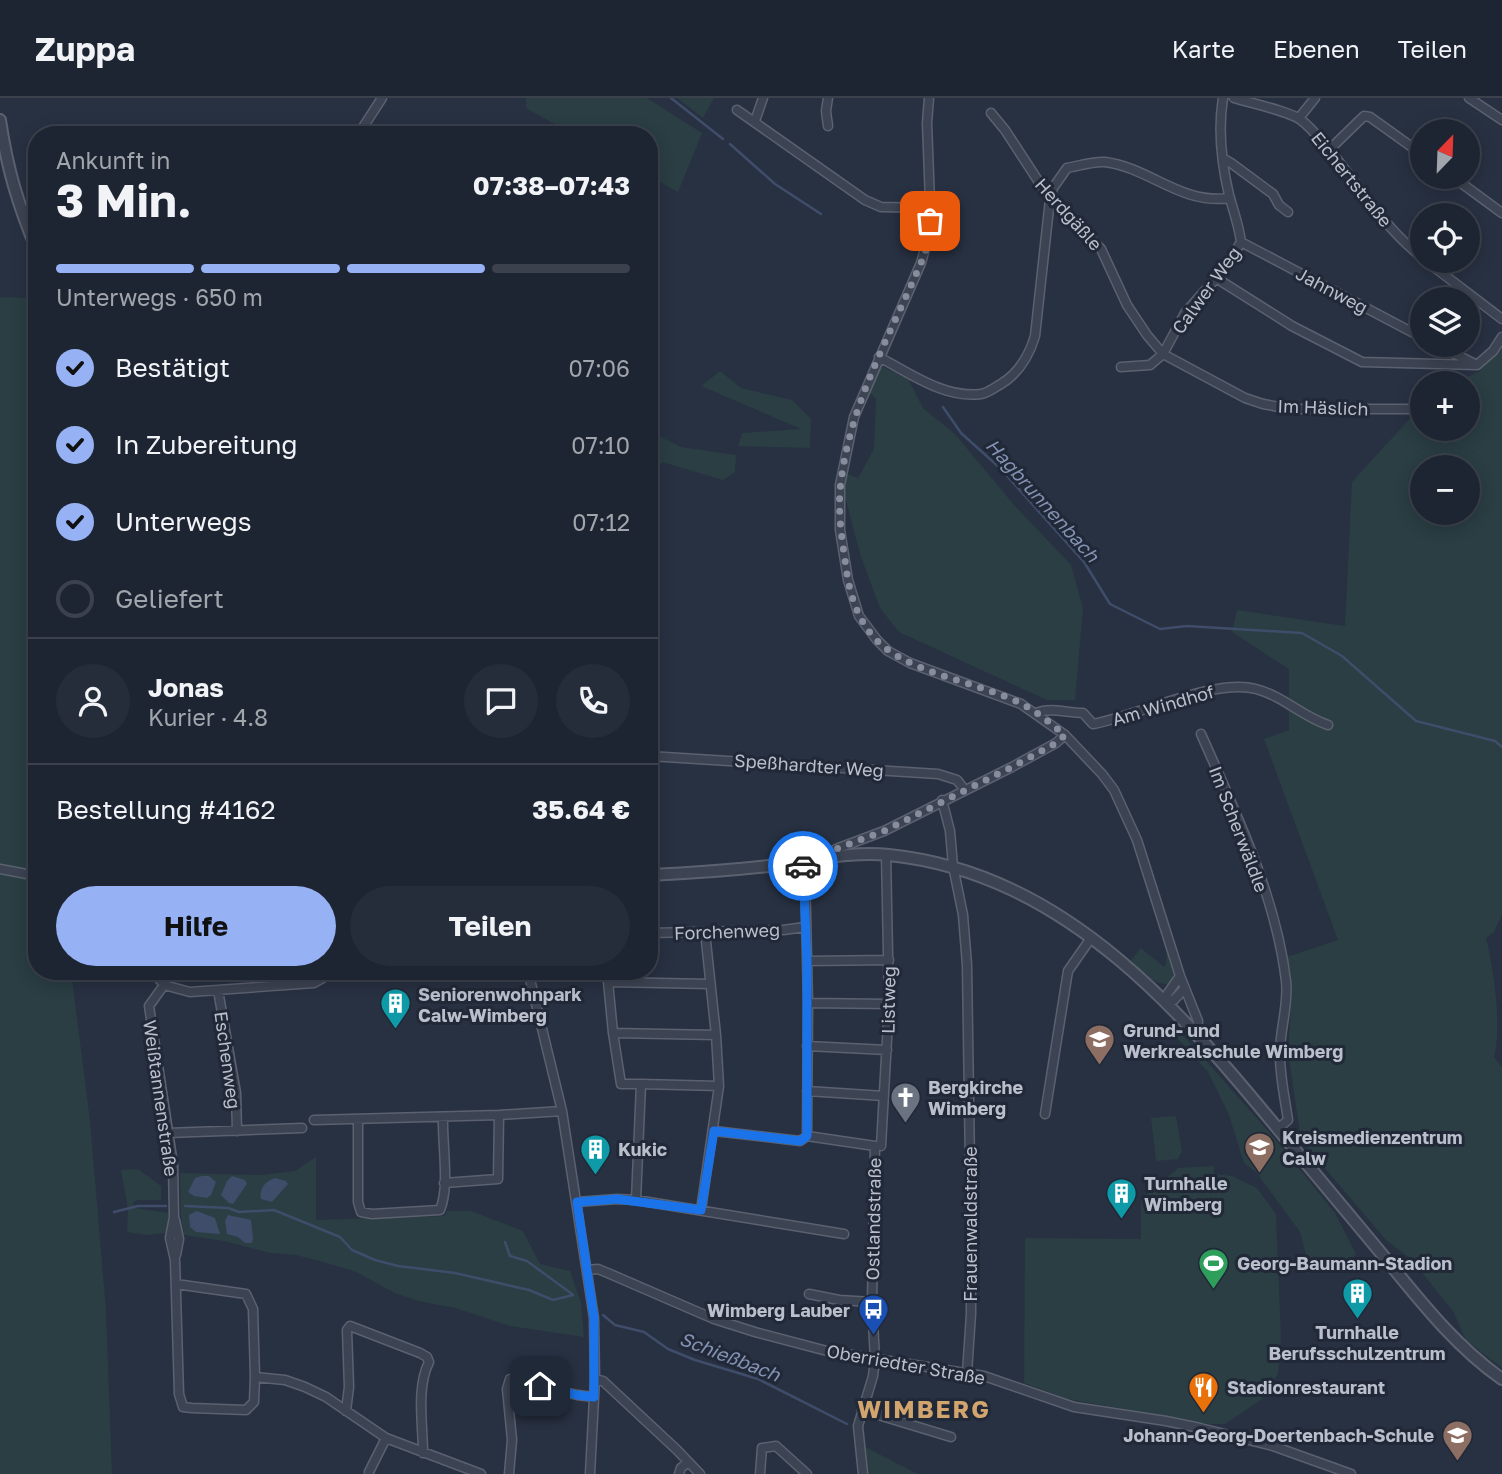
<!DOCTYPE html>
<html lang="de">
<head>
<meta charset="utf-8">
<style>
  :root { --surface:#1e2532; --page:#262d3a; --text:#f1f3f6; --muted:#a1a5ac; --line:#3c424d; --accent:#96b1f4 }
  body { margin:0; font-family:"Golos Text",sans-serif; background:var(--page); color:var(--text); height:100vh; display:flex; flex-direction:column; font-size:26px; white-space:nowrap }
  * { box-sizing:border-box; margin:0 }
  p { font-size:23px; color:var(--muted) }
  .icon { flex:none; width:38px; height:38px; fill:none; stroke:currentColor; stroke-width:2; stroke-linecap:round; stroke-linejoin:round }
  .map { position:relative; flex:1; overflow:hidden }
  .details { position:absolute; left:28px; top:28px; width:630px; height:854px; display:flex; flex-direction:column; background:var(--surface); border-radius:28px; box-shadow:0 4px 18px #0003,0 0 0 2px var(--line) }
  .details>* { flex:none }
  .needle { width:46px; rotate:23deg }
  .controls { position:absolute; left:1410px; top:21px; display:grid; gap:14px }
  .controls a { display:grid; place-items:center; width:70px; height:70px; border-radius:50%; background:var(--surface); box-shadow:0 4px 18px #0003,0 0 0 2px var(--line); font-size:35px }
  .pin { position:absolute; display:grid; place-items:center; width:60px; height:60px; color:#fff; margin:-30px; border-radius:14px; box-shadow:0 4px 10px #0006 }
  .courier { position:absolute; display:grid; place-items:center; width:70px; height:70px; margin:-35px; border:5px solid #1a73e8; border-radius:50%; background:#fff; color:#222; box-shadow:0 2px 9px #0007 }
  .head em { font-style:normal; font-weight:700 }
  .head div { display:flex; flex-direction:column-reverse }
  .head { display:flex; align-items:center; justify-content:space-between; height:119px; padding:0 28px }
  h1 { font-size:46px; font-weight:700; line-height:52px }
  .bar { display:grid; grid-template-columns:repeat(4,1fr); gap:10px 7px; align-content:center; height:84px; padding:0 28px }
  .bar i { height:9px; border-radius:5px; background:var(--line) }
  .bar .selected { background:var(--accent) }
  .bar p { grid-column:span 4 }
  .line { display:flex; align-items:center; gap:18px; padding:0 28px; border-top:2px solid var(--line) }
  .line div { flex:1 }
  .round { display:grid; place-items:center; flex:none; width:74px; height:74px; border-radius:37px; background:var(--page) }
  ol { padding:0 28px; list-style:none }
  li { display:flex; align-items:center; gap:21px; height:77px }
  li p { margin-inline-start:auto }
  li .icon { padding:7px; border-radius:50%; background:var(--accent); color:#111; stroke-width:4 }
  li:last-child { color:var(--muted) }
  li i { width:38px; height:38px; border:4px solid var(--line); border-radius:50% }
  .primary-button { display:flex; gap:14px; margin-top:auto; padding:14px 28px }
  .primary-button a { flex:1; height:80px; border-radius:42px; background:var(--accent); color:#111; font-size:28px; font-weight:700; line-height:80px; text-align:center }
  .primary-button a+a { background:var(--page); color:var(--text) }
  header { display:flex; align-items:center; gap:42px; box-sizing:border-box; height:98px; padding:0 35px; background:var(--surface); border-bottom:2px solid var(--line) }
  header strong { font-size:33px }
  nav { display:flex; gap:38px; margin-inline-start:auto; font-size:24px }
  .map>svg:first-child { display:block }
</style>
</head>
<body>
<header>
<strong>Zuppa</strong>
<nav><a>Karte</a><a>Ebenen</a><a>Teilen</a></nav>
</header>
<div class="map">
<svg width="1502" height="1376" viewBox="0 0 1502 1376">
  <rect width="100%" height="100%" fill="#283142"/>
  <path fill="#2a3e43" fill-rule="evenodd" d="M526,0H647L702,35L678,94L649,78V37H574L526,10Z
    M677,0H714L703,20Z
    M0,199L37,200V873H71L90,1023L106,1213L112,1376H0Z
    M1502,247V817L1494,834L1486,840C1494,873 1502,929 1494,959L1502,969V1270L1466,1242L1453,1213L1410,1160L1386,1142L1301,1042L1288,954L1292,894L1287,859L1338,842L1264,641L1289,632V571L1232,534L1237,512L1345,528L1352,384L1415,315V294L1423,293V331H1468V285H1454L1480,273ZM1423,369H1468V415H1423Z
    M883,269L908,281L923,310L955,336L1015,408L1071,467L1083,510L1075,602H1047L899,534L880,510L860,456L845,398L846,375L858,380L874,351L876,301L868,293L876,273Z
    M720,273L741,290L792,302L811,321L810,350L738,348L742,335L801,331L701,288Z
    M649,333L681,349L736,357L735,374L723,382L662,364L649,383Z
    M1167,848L1175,876L1172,885C1156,890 1141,873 1130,863L1141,850L1164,869L1166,866Z
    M1176,929L1276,1042L1335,1115L1356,1156L1352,1162L1308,1165L1300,1134L1256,1074L1244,1065L1229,1017L1208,974L1171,933Z
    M1176,1018L1182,1053L1178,1061L1156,1063L1151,1020Z
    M316,1059V1122L445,1118L447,1113H471L523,1133L540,1166L570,1173L581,1205L584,1239L510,1228L455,1210L418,1203L395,1195L354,1173L319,1163L296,1157L270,1155L224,1143L184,1137L181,1118L180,1075L261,1077L295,1073Z
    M1214,1068V1076L1232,1078L1257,1090L1276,1116L1281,1238L1278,1276L1262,1301L1225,1326H1209L1068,1301L1024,1285L1025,1140L1141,1141V1102L1178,1070Z
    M138,1071L161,1088V1102H137L133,1105L135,1110L169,1115L167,1135L146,1137L127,1134L128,1112L121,1072Z
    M865,1349L918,1376H867Z"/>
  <path fill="#3f4d6a" d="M202,1078H209L216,1084L211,1097L207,1100L194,1098L188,1094L195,1080Z
    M232,1078L245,1082L247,1086L233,1106L229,1105L221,1097L227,1083Z
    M275,1080L286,1083L288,1086L272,1104L261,1101C259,1091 265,1083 275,1080Z
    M197,1113L215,1120L220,1136L196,1134L190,1129L189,1117Z
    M228,1117L251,1122L253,1141L252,1145H245L238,1139L227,1136L225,1123Z"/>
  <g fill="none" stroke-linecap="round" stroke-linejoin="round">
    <path stroke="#3f4d6a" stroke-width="2.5" d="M671,0L723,41
      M730,46L775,86L821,116
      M943,309L961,335L1000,370L1084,464L1110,506L1160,531L1187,528L1302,535L1342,558L1416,623L1495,643L1502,649
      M185,1108L228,1110L239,1114L274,1112L340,1139L352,1152L375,1162L398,1168L455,1175L529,1192L553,1202L573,1197
      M114,1114L138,1108H166
      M505,1144L510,1158L527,1163L572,1196
      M603,1217L615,1227L644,1234L668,1251L695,1262L758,1281L847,1326"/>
    <defs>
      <path id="minor" d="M828,0L826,13L828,28
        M929,0L927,25L931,130L921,165L854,319L840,387V432L848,482L859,518L877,542L888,553L910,565L1021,606L1065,637L1102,676L1114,692L1137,742L1180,878L1198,923L1197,936
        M1234,0C1250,5 1289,13 1301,22C1313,31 1321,43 1331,54C1361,90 1385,131 1423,160
        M1469,0L1502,22
        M737,12L865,102L881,109L930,110
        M991,15L1005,32L1050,101L1101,151L1127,207L1147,237L1163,256L1245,300L1263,306L1290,311H1412
        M1299,20L1315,0
        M755,23L763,0
        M358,37L382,0
        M1329,52L1364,18L1370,19L1423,57
        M1224,61L1231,65L1273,96L1279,107L1288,114
        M1453,79L1502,115
        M1241,144L1423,240
        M1426,163L1502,221
        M1216,180L1292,228L1362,264L1477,267L1493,253L1502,239
        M1437,247L1475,266
        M879,259C909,275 945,301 981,296C988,295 995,289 1001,286C1019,275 1029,258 1035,238L1050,101L1053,90L1067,70C1079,68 1093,63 1105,64C1151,70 1180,107 1230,100
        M1121,269L1150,267L1163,256L1185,215L1226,169L1241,144C1239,128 1233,111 1229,97C1222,67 1218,30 1223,0
        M1037,615C1050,609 1067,615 1083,615L1093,626C1138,618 1214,580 1256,591C1285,599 1301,618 1328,627
        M1201,636C1235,713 1276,798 1286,883C1289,908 1279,933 1280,958C1280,979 1285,1001 1288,1022L1279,1030
        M649,658L938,676L957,682L964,691
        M651,659L652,777
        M942,702L950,733L953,768L963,817L967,867L971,1136V1216L967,1275
        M837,758L836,751L884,733L1012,669L1056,645L1065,637
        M801,763L805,771L808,905L807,1038L875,1048L872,1204L875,1262L873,1278L858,1328L863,1376
        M0,771L37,778
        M649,835L783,832L805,829
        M807,863L889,862
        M153,873L164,887L190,894L314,885L335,873
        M528,873L562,1013L594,1220L595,1281L590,1376
        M607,873L613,935L621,986H641L636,1102
        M608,884L710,886
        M164,887L149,908L173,1066L174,1119L170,1140L175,1162L179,1296L183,1309L192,1310L246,1312L254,1304L255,1279L253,1211L246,1196L176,1186
        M218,892L236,995L237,1033
        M1163,902L1180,878
        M1163,902H1174L1185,890
        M808,905L889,906
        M613,935L716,937
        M807,948L887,952
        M641,986L719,988
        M807,993L884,998
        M1045,1016L1068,873L1091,840
        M358,1021V1104L361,1114L372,1116L440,1112C450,1088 442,1046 443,1019
        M314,1022L499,1017L562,1013
        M714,1033L800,1043L807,1038
        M167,1035L302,1030
        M881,1048L889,906L886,756
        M444,1085L498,1081L499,1017
        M577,1104L617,1101L636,1102L844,1136
        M701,1112L719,988L716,937L705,834
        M175,1122L179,1141L176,1157
        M587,1172L598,1171L610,1176L714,1221L755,1234L827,1253L984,1278L1074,1309L1166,1323L1200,1330L1273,1348L1351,1376
        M809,1196L839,1202L872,1204
        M255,1279L285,1282L305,1289L326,1299L386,1340L481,1376
        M595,1281L603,1283L677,1352L700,1376
        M862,1312L951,1339
        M346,1313L349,1289L347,1232L350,1228L420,1255L427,1259L429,1264C416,1290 423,1327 423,1355
        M369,1374L386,1340
        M509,1376L512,1342L507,1291L510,1281L577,1297L594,1299
        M679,1376L681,1370L688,1364
        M760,1376L762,1350L776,1348L807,1376"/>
      <path id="tertiary" d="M0,22C7,70 18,107 37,152
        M649,777C692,775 735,772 777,767C815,762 852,753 889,757C1073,776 1192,926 1301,1059C1326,1089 1351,1119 1376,1149C1415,1196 1452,1246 1502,1281"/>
    </defs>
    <use href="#minor" stroke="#5b616f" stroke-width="11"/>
    <use href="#tertiary" stroke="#5b616f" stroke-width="14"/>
    <use href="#minor" stroke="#3c4352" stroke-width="8"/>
    <use href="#tertiary" stroke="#3c4352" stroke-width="10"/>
  </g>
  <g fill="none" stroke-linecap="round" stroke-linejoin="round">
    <path stroke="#878d9c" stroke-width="7" stroke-dasharray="0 12.6" d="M803,768L801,763L837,758L836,751L884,733L1012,669L1056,645L1065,637C1051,626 1038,614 1022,606C981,585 926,579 888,552C861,533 850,501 846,469C842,441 837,412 841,384C850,306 890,237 921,165L926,151L930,123"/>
    <path stroke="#1a73e8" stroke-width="9" d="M540,1288L577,1297L594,1299V1220L577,1104L617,1101L701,1112L714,1033L800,1043L807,1038V863L803,768"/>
  </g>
  <defs>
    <symbol id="building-pin" viewBox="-11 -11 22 30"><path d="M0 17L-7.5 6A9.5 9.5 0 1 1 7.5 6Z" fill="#0f9aa8" stroke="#212837"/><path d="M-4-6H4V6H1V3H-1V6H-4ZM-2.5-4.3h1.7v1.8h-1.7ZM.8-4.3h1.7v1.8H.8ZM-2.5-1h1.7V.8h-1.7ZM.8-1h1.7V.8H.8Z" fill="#fff"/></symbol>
    <symbol id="school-pin" viewBox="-11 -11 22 30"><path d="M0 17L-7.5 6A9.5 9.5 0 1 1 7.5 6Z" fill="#8d6e63" stroke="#212837"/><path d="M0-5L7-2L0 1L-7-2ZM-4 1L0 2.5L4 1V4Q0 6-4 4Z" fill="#fff"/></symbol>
    <symbol id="church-pin" viewBox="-11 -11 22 30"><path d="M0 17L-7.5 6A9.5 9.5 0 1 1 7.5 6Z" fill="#6b7280" stroke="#212837"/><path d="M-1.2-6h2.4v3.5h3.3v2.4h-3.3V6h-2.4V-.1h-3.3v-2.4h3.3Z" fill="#fff"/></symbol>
    <symbol id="stadium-pin" viewBox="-11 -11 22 30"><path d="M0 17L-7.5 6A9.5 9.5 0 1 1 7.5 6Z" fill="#2e9e5b" stroke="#212837"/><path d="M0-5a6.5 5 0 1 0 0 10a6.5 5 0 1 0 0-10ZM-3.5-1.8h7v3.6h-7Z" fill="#fff"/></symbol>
    <symbol id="bus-pin" viewBox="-11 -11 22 30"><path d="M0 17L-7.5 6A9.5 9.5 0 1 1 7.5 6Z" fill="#1a4fb4" stroke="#212837"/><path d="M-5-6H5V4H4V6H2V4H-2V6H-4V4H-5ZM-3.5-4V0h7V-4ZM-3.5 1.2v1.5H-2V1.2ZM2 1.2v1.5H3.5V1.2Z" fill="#fff"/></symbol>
    <symbol id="restaurant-pin" viewBox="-11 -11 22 30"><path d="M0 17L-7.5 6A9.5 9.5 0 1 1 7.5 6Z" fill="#e8710a" stroke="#212837"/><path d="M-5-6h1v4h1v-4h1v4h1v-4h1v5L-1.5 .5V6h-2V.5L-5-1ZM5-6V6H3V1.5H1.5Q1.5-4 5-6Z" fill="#fff"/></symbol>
  </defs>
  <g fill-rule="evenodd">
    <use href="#building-pin" x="378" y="888" width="35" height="47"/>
    <use href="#school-pin" x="1082" y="924" width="35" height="47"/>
    <use href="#church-pin" x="888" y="982" width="35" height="47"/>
    <use href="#school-pin" x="1242" y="1032" width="35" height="47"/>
    <use href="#building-pin" x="578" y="1034" width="35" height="47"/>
    <use href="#building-pin" x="1104" y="1078" width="35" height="47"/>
    <use href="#stadium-pin" x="1196" y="1148" width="35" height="47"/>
    <use href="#building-pin" x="1340" y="1178" width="35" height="47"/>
    <use href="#bus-pin" x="856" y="1194" width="35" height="47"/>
    <use href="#restaurant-pin" x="1186" y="1272" width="35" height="47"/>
    <use href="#school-pin" x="1440" y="1320" width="35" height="47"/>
  </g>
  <g text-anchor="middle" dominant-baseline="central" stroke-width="6" stroke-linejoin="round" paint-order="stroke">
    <g font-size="18" fill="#babfcc" stroke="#212837">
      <text transform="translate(1352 81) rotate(51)">Eichertstraße</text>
      <text transform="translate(1069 116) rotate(48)">Herdgäßle</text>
      <text transform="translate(1206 192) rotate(-54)">Calwer Weg</text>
      <text transform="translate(1332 192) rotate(28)">Jahnweg</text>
      <text transform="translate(1323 309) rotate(2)">Im Häslich</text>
      <text transform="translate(1163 607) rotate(-16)">Am Windhof</text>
      <text transform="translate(809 667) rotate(4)">Speßhardter Weg</text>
      <text transform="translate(1239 731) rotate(69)">Im Scherwäldle</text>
      <text transform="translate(727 833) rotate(-2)">Forchenweg</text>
      <text transform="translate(888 902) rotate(-89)">Listweg</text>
      <text transform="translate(228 962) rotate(82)">Eschenweg</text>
      <text transform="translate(161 1000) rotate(82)">Weißtannenstraße</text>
      <text transform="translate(873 1121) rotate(-89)">Ostlandstraße</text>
      <text transform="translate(970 1126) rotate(-90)">Frauenwaldstraße</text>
      <text transform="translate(906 1266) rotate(10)">Oberriedter Straße</text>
    </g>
    <g font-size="18" font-weight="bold" fill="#babfcc" stroke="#212837" text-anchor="start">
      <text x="418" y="896">Seniorenwohnpark<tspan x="418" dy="21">Calw-Wimberg</tspan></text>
      <text x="1123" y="932">Grund- und<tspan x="1123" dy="21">Werkrealschule Wimberg</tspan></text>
      <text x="928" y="989">Bergkirche<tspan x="928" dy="21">Wimberg</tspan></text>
      <text x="1282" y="1039">Kreismedienzentrum<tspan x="1282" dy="21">Calw</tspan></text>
      <text x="618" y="1051">Kukic</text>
      <text x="1144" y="1085">Turnhalle<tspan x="1144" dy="21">Wimberg</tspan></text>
      <text x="1237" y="1165">Georg-Baumann-Stadion</text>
      <text x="850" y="1212" text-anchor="end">Wimberg Lauber</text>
      <text x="1357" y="1234" text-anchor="middle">Turnhalle<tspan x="1357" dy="21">Berufsschulzentrum</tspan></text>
      <text x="1227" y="1289">Stadionrestaurant</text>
      <text x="1434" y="1337" text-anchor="end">Johann-Georg-Doertenbach-Schule</text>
    </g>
    <g font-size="19" font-style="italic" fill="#8392b2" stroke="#212837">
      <text transform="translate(1043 402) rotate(48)">Hagbrunnenbach</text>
      <text transform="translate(730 1258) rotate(21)">Schießbach</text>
    </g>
    <g font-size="24" font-weight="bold" letter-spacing="2" fill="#d2a46e" stroke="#212837">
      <text x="924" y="1310">WIMBERG</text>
    </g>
  </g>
</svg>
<div class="controls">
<a><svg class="needle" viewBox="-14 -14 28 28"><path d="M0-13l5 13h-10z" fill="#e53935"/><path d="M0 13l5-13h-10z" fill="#a1a5ac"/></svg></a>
<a><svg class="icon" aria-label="locate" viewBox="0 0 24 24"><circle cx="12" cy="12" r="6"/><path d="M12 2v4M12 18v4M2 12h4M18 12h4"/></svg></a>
<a><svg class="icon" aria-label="layers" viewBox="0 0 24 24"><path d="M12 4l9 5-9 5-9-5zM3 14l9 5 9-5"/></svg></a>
<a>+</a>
<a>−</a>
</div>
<div class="pin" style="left:930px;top:123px;background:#ea580c"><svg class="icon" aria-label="bag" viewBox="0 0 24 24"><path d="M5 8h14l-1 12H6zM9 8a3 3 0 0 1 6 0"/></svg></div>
<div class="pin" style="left:540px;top:1288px;background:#1f2937"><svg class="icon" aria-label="home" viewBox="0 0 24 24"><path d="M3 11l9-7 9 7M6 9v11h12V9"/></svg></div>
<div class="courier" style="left:803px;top:768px"><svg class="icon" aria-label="car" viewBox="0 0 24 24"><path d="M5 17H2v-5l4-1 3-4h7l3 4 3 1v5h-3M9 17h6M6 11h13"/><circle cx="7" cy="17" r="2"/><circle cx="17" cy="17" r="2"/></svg></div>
<section class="details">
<div class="head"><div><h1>3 Min.</h1><p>Ankunft in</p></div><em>07:38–07:43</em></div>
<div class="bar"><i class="selected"></i><i class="selected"></i><i class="selected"></i><i></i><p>Unterwegs · 650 m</p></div>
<ol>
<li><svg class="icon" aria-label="check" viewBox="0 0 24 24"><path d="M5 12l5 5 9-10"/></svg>Bestätigt<p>07:06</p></li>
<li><svg class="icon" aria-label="check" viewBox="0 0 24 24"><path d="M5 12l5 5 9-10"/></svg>In Zubereitung<p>07:10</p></li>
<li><svg class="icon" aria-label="check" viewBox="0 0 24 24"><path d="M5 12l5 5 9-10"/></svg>Unterwegs<p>07:12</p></li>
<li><i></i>Geliefert</li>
</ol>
<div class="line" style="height:126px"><a class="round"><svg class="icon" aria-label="person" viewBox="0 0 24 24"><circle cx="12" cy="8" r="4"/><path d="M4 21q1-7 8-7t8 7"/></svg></a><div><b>Jonas</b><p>Kurier · 4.8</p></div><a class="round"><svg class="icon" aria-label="chat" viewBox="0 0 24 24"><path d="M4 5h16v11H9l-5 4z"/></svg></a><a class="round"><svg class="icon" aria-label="phone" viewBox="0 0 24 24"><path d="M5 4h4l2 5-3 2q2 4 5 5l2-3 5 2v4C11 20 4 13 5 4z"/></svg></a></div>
<div class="line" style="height:91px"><div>Bestellung #4162</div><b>35.64 €</b></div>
<div class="primary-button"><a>Hilfe</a><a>Teilen</a></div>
</section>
</div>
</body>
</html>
